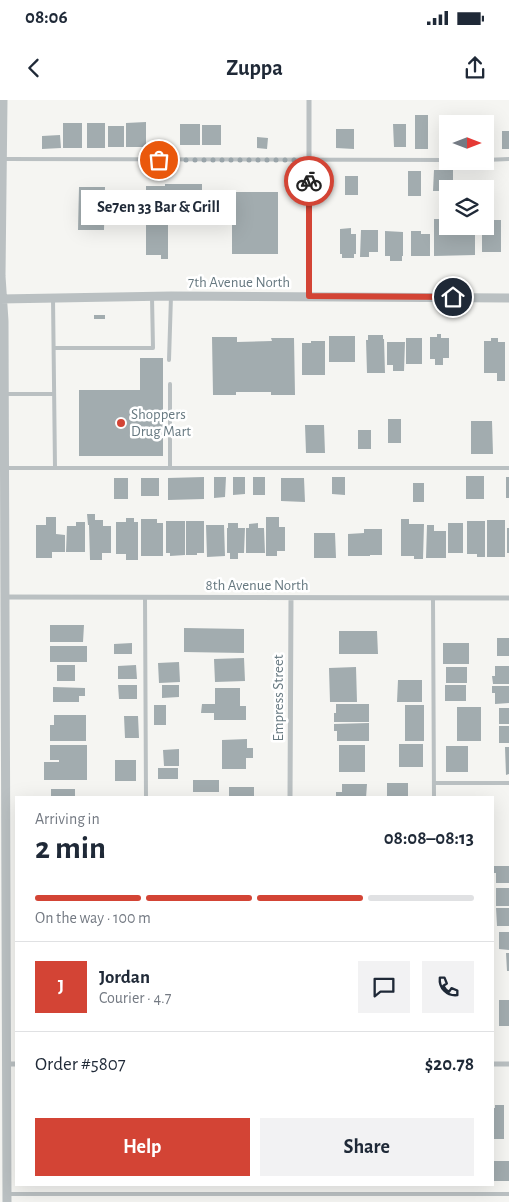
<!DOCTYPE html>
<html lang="en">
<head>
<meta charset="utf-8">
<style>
  :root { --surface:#fff; --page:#f2f2f3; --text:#1f2937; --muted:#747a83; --line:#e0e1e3; --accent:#d34435 }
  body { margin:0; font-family:"Alegreya Sans",sans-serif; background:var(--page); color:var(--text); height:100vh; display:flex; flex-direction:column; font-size:19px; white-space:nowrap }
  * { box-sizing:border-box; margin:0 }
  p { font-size:16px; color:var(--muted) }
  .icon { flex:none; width:28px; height:28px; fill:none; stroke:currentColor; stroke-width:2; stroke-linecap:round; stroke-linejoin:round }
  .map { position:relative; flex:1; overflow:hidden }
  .panel { position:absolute; left:15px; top:696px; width:479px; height:390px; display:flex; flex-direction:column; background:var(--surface); border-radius:0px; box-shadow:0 5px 20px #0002 }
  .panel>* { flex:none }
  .needle { width:32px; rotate:90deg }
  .buttons { position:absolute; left:439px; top:15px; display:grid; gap:10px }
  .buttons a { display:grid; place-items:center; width:55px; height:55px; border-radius:0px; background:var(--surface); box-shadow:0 5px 20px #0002; font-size:25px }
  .pin { position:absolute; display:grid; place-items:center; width:42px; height:42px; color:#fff; margin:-21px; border:2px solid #fff; border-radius:50%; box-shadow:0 1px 5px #0007 }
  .courier { position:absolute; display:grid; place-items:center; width:50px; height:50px; margin:-25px; border:4px solid #d34435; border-radius:50%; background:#fff; color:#222; box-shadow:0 1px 6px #0007 }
  .bubble { position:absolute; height:35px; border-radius:0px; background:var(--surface); box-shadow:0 5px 20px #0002; font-size:16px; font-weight:700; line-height:35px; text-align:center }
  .headline em { font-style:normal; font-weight:700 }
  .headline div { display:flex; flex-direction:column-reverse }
  .headline { display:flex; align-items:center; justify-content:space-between; height:85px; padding:0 20px }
  h1 { font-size:32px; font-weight:700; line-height:38px }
  .bar { display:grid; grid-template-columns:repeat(4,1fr); gap:8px 5px; align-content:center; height:60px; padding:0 20px }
  .bar i { height:6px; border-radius:4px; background:var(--line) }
  .bar .on { background:var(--accent) }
  .bar p { grid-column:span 4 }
  .line { display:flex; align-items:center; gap:12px; padding:0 20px; border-top:1px solid var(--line) }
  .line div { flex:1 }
  .round { display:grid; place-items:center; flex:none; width:52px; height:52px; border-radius:0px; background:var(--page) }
  .primary-button { display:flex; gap:10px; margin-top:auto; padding:10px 20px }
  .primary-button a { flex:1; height:58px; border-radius:0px; background:var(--accent); color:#fff; font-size:20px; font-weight:700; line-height:58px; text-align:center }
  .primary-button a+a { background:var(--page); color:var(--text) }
  .status { display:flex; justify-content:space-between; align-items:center; height:35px; padding:0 25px; background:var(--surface); direction:ltr }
  .status svg { height:14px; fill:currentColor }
  header { display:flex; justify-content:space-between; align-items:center; height:65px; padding:0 20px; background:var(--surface); font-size:22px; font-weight:700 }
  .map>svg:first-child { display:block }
</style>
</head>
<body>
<div class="status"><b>08:06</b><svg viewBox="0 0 49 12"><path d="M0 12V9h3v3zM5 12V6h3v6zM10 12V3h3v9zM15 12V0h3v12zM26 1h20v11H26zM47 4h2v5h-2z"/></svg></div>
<header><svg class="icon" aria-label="back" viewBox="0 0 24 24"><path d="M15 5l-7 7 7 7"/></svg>Zuppa<svg class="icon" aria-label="share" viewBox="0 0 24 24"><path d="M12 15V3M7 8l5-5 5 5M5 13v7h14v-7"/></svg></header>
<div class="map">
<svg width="509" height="1102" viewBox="0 0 509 1102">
  <rect width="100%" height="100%" fill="#f5f5f2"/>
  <path fill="#a2acaf" d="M415,15H428V49H415Z
    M146,22V47H126V23Z
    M63,23H82V48H63Z
    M87,23H105V48H87Z
    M441,23H448V46H441Z
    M180,24H200V45H180Z
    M393,24H406V47H394Z
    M202,25H221V45H202Z
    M485,25H491V43H485Z
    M108,26H124V47H108Z
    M336,29H354V49L336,48Z
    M502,31H509V49H502Z
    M60,35L61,48L42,49V36Z
    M257,37L268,38L267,49L257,48Z
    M434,70H453V89H448V91H433Z
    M408,71H421V96H408Z
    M345,76H358V95H345Z
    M165,84H202V109H168V159H161V155H146V86H165Z
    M79,87H105L104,130H78Z
    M232,92H278V154H232Z
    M434,119H448V126H452V128L475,127V155L434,156Z
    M485,120H501V152H482V126H485Z
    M351,128V134H356V154H354V158H342V154H340V129Z
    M361,130H378V152H369V157H360Z
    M385,131L403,132V156H402V161H390V156H385Z
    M411,131H421V134H430V156H411Z
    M94,215H105V219H94Z
    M437,234H441V238H449V258H443V265H435V259H430V237H437Z
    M368,235H383V239H384L385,273H367L366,240H368Z
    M329,236H355V262H329Z
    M212,237H237V242L272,241L271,238H294L295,295H271V292H236V295H213Z
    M406,238H422V264H406Z
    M491,238H498V242H505V281H497V273H484V241H491Z
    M311,241H325V275H302V243H311Z
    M387,242H405L404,271H393V265H387Z
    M140,258H163V356H79V290H140Z
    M388,319H401V343H388Z
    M471,321H492L493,354H471Z
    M305,325H324L325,353H306Z
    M358,330H371V349H358Z
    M466,376H484V399H466Z
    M204,377V399L168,400V378Z
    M214,377H226L225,397L214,398Z
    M233,377H245V394L233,395Z
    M253,377H265V395H253Z
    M332,377H345V395L332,394Z
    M506,377H509V398H506Z
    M114,378H128V399H114Z
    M141,378H159V396H141Z
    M281,378H304L305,402L281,401Z
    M413,383H424V402H413Z
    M87,414H95V420H103V426H111V453H102V460H90L89,425H88Z
    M46,417H56V434L65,435V452H52V458H36V425H46Z
    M266,417H279V427H285V451H277V456H266Z
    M126,418H134V422H138V460H126V454H116V422H126Z
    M141,419H157V423H163V456H141Z
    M401,419H409V424H424L423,459H414V456H401Z
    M487,420H505V457H487Z
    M166,421H185V455L170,456V453H166Z
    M186,421H204V453H197V455H186Z
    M467,421H485V457H477V454H467Z
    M76,422H85V452H66L67,426H76Z
    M228,423H238V428H245L244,453H238V459H230V453H227V428H228Z
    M258,423V428H264L265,453H246V428H249V424Z
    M448,423H463V453H448Z
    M206,425H224L225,456L207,457Z
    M427,425H434V431H446V458H426Z
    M507,428H509V453H507Z
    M364,429H382V455H370V456H348V434L364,433Z
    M314,433H335L336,458H314Z
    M50,525H84L83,542H50Z
    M184,528L244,529V553L184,552Z
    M339,531H377L378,554H339Z
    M497,538H509V556H497Z
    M132,543V554H114V544Z
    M443,543H469V564H443Z
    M50,546H87V562H50Z
    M244,558L245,581L215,582L214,559Z
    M179,562L180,582L159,583L158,563Z
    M57,565H75V581H57Z
    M136,565L137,579H118V566Z
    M495,566H509V584H493L492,576H495Z
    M356,567L357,602H330L329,568Z
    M446,567H467V583H446Z
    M398,580H422V602H397Z
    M118,585H137V599H119Z
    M162,585H179V597L162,598Z
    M445,585H466V601H445Z
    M492,586H509V603L495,604V593H492Z
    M53,587L85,588V596H79V602H53Z
    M215,588H240V606H246V620H214V613H201L202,604H215Z
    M336,604H369V622H334V613H336Z
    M154,605H166V625H154Z
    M405,605H424V641H405Z
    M457,607H481V641H457Z
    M499,608H509V624H499Z
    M54,615H86V641H50V625H54Z
    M124,616H138L139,638H125Z
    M369,623V641H337V631H334V624Z
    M499,626H509V643H499Z
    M247,639V648H253V658H246V669H222V640Z
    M399,644H423V667H399Z
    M50,645H87V680H44V662H59V660H50Z
    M339,645H365V672H339Z
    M446,646H468V672H446Z
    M505,647H509V674L506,675Z
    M179,649V666H164L163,650Z
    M115,660H136V681H115Z
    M158,668H178V679H158Z
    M193,680H219V692H193Z
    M387,683H408V696H387Z
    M342,684H367L366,698H336V692H342Z
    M229,687H254V698H229Z
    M51,689H75V698H51Z
    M493,766H509V783H496V773H493Z
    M496,788H509V806H496Z
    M496,808H509V826H497Z
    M499,832H509V850L499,849Z
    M506,853H509V871H507Z
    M499,900H509V926H499Z
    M495,1005H504V1039H492V1008H495Z
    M492,1061H509V1081H492Z"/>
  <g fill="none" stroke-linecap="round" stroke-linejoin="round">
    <path stroke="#bac0c2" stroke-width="4" d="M3,59L448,60
      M485,60L509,59
      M53,198L55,368
      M54,248H153L152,197
      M169,260L171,196
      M170,284V368
      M4,294H54
      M4,368H509
      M145,498L146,698
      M433,499L434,698
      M434,683H509
      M7,1094H509"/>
    <path stroke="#bac0c2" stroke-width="5" d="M309,196V0
      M4,497L509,498
      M290,698L291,498
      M6,964H16
      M492,964H509"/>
    <path stroke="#bac0c2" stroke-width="9" d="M3,0L1,176L4,221L7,1102
      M0,199L171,196L509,198"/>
  </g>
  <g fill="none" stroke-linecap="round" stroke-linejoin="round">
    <path stroke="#99a4a9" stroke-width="5" stroke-dasharray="0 9" d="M159,60H309V81"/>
    <path stroke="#d34435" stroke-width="6" d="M309,81V196L453,197"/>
  </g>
  <circle fill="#d34435" stroke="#fff" stroke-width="2" cx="121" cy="323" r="5"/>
  <g text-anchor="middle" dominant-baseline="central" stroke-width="5" stroke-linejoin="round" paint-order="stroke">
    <g font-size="15" fill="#677981" stroke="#fff">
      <text x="239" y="182">7th Avenue North</text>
      <text x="257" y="485">8th Avenue North</text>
      <text transform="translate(278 598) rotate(-90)">Empress Street</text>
    </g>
    <g font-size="15" fill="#677981" stroke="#fff" text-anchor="start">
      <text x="131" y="314">Shoppers<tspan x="131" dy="17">Drug Mart</tspan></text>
    </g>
  </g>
</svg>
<div class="buttons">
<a><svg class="needle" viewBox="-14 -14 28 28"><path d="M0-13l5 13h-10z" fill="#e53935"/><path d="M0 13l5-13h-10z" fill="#747a83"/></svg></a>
<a><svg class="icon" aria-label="layers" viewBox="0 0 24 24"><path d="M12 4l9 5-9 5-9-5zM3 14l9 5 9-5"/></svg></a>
</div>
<div class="pin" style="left:159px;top:60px;background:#ea580c"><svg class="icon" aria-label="bag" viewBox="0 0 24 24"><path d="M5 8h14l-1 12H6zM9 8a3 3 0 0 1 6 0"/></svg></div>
<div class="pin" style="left:453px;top:197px;background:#1f2937"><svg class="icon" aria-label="home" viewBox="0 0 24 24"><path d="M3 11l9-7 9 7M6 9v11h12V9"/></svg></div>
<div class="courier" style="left:309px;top:81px"><svg class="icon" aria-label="bike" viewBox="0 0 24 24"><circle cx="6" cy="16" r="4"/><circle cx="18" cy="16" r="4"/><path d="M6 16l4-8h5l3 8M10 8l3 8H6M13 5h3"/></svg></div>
<div class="bubble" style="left:81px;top:90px;width:155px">Se7en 33 Bar &amp; Grill</div>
<section class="panel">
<div class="headline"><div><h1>2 min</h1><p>Arriving in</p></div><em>08:08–08:13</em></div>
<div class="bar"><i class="on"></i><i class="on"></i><i class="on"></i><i></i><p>On the way · 100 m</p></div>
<div class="line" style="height:90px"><b class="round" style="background:var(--accent);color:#fff">J</b><div><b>Jordan</b><p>Courier · 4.7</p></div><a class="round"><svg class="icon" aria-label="chat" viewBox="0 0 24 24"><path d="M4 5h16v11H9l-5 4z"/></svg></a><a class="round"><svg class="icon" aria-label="phone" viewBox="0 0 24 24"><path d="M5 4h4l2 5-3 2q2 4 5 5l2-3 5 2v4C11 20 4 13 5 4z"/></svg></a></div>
<div class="line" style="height:65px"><div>Order #5807</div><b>$20.78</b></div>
<div class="primary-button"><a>Help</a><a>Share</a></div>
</section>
</div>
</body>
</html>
